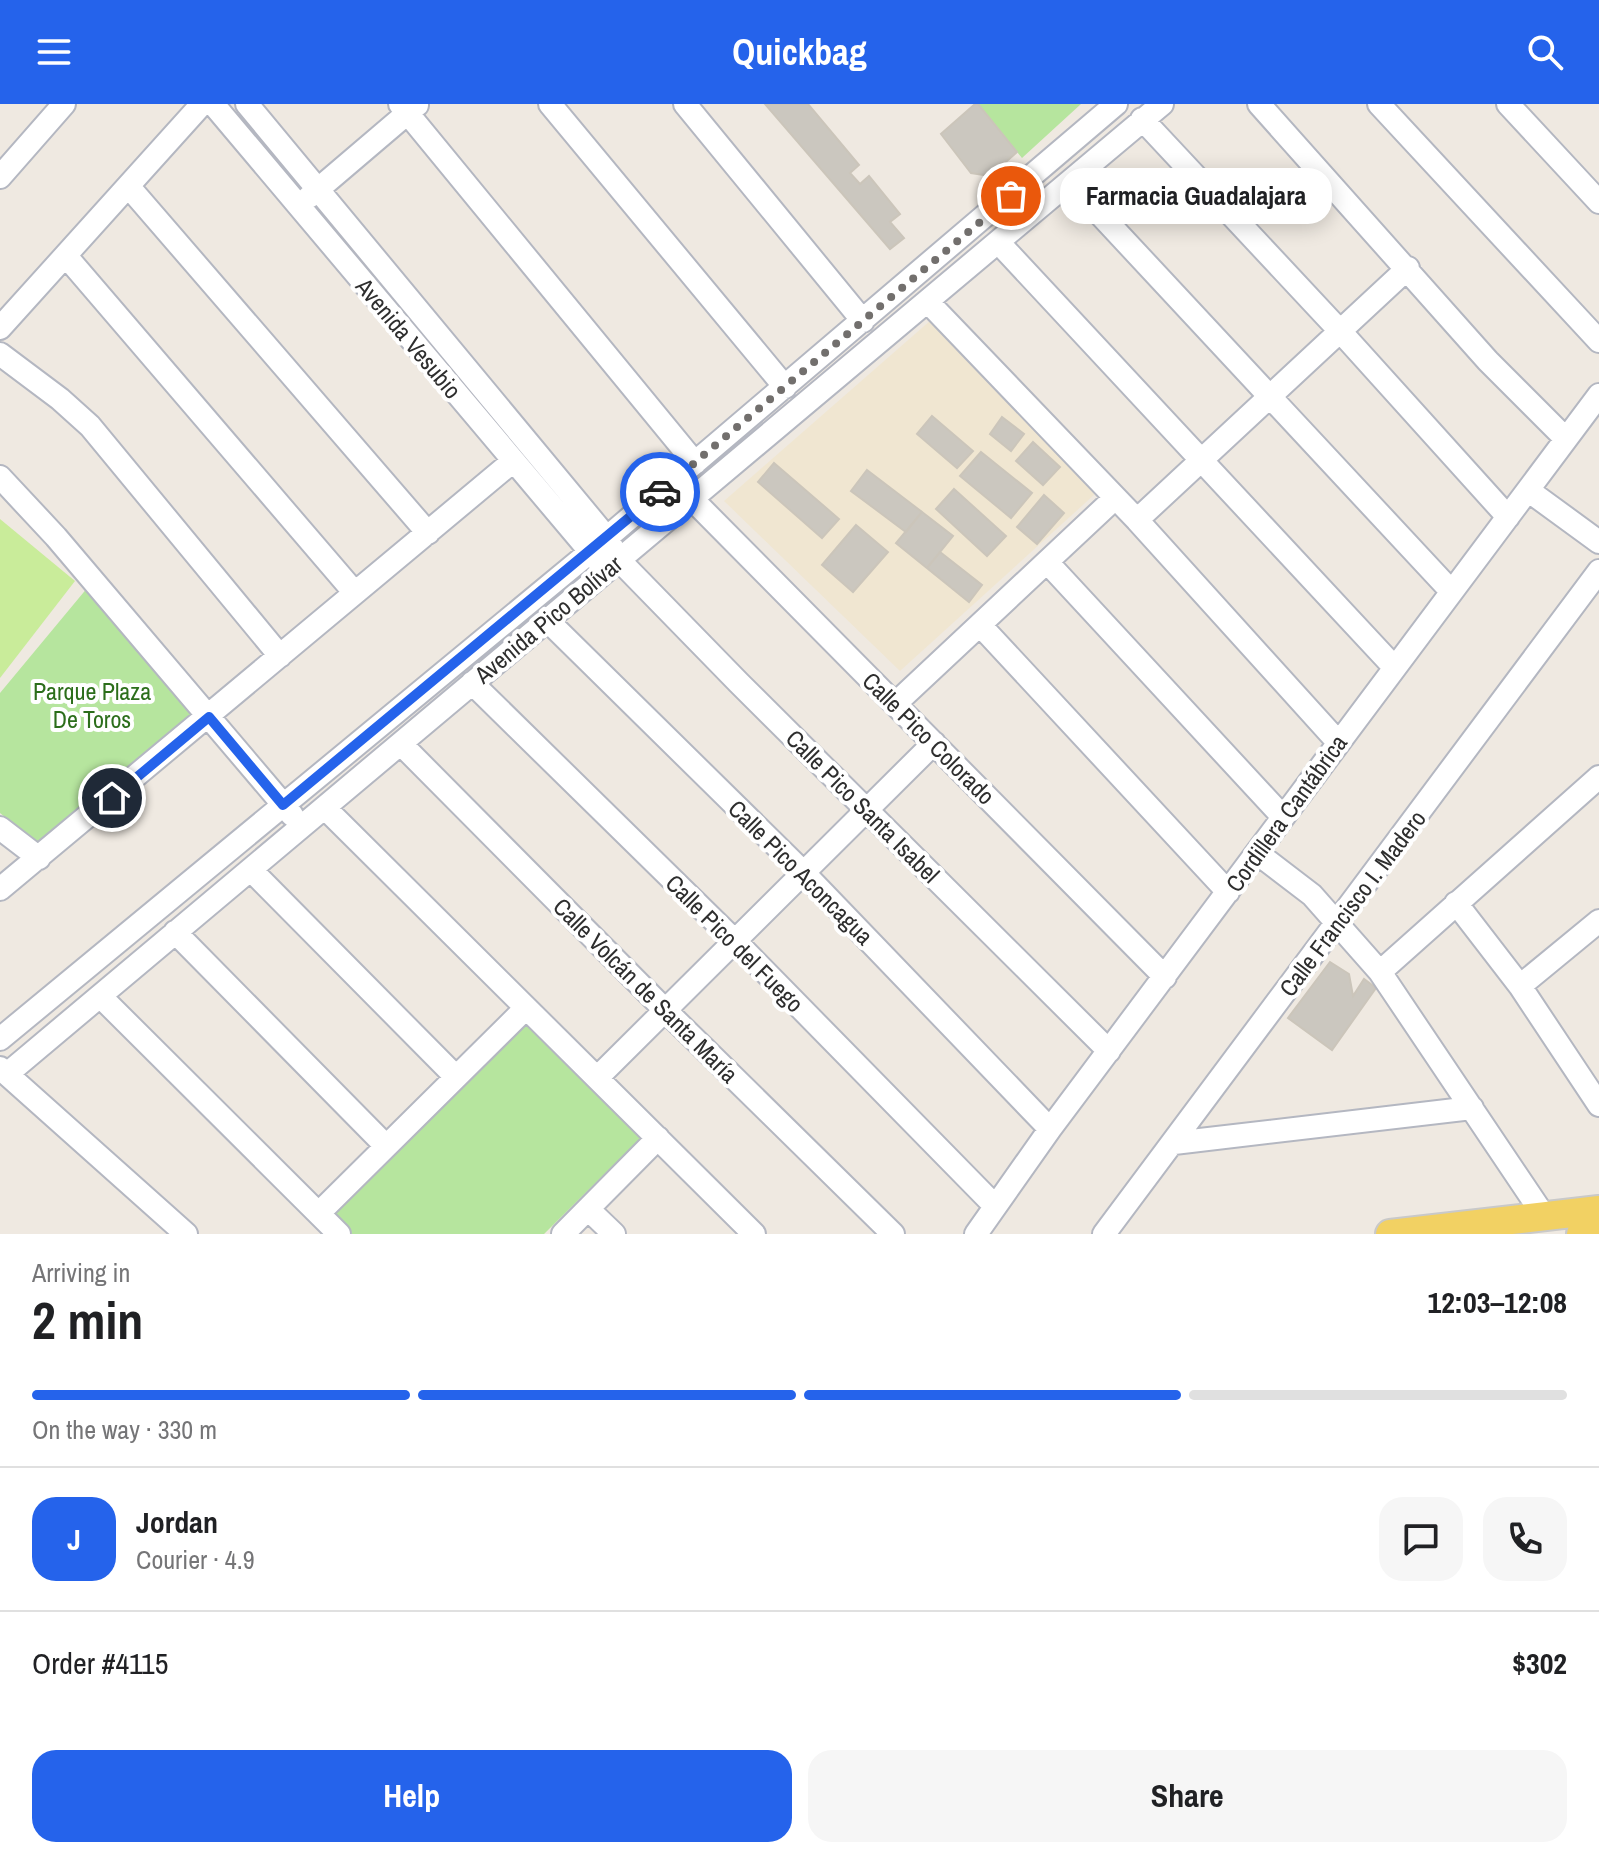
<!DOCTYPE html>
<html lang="en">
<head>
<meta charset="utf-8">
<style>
  :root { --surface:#fff; --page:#f6f6f6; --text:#202124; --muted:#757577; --line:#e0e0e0; --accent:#2563eb }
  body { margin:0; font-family:"Archivo Narrow",sans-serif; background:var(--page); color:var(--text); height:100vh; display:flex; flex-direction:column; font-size:30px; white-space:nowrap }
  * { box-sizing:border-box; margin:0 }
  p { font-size:26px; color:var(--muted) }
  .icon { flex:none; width:44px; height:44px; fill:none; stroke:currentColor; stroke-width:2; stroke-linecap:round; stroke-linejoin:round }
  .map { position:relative; height:1130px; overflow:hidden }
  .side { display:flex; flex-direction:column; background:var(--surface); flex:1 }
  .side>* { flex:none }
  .pin { position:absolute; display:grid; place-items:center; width:68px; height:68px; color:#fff; margin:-34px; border:4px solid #fff; border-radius:50%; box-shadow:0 2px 8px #0007 }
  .courier { position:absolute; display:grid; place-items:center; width:80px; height:80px; margin:-40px; border:6px solid #2563eb; border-radius:50%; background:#fff; color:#222; box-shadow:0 2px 10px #0007 }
  .bubble { position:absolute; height:56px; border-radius:24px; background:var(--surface); box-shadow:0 4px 20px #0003; font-size:26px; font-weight:700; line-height:56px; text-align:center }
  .head em { font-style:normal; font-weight:700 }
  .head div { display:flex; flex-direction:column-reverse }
  .head { display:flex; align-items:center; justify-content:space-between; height:136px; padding:0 32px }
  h1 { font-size:52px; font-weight:700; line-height:60px }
  .bar { display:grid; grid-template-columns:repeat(4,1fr); gap:12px 8px; align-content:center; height:96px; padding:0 32px }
  .bar i { height:10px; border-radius:6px; background:var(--line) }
  .bar .current { background:var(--accent) }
  .bar p { grid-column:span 4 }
  .line { display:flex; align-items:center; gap:20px; padding:0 32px; border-top:2px solid var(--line) }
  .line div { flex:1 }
  .round { display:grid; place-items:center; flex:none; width:84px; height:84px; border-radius:24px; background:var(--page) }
  .button { display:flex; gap:16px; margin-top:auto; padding:16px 32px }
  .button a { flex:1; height:92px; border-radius:24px; background:var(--accent); color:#fff; font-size:32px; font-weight:700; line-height:92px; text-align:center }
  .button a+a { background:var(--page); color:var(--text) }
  header { display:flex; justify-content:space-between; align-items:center; height:104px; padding:0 32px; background:var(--accent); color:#fff; font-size:36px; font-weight:700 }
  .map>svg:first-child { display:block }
</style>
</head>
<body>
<header><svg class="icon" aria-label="menu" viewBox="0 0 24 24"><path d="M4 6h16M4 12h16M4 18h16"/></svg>Quickbag<svg class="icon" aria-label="search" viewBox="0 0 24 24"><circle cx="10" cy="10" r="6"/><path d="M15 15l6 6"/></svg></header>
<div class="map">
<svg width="1599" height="1130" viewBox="0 0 1599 1130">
  <rect width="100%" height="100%" fill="#efe9e1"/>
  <path fill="#f0e6d1" d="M931,216L1095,390L900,567L724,397Z"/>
  <path fill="#b6e59e" d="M978,0H1081L1022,54Z
    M93,477L202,609L40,742L0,709V589Z
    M523,914L641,1034L544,1130H352L333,1111Z"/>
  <path fill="#c9ec9a" d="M0,415L75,477L0,574Z"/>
  <path fill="#cbc7bf" stroke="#cbc5ba" stroke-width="2" d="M765,0H808L859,61L850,69L860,80L869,72L900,110L890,118L904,134L890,145Z
    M975,0H978L1017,48L990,72L971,69L941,30Z
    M932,312L973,347L957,364L917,330Z
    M1002,313L1024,330L1011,347L990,330Z
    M1033,338L1060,363L1043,381L1016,357Z
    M981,348L1032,389L1011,414L960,372Z
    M774,359L839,415L822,434L758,378Z
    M867,366L922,408L906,428L851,387Z
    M954,385L1006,432L987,452L936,405Z
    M1044,391L1064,409L1037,440L1017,423Z
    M922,408L953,432L927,464L896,439Z
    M856,421L888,448L853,488L822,461Z
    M940,448L982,481L969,498L927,464Z
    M1330,858L1349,870L1353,892L1364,875L1376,884L1332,946L1288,914Z"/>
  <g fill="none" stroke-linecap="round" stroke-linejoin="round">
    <defs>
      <path id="minor" d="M213,0L599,458
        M247,0L607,434L619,456L739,579L1109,947
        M400,0L695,359
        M550,0L785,283
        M685,0L863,217
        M1259,0L1488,257L1566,335
        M1379,0L1599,237
        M1508,0L1599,98
        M1142,15L1340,227L1508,413
        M0,73L64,0
        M1070,78L1451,487
        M129,83L428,429
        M309,93L417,1
        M999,139L1394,563
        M66,152L355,489
        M928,198L1137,416L1338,638
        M0,224L202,0
        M0,250L60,295L90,322L280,552
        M0,373L56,433L292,711
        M1529,387L1599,438
        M692,395L1165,873
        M1137,416L1408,164
        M1047,458L1283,713
        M547,516L802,767L1050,1025
        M980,521L1228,788
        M472,579L734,836L995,1102
        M895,600L1115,394
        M401,640L666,907L893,1130
        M325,704L754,1130
        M0,724L39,754
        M1257,749L1312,791L1380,868L1544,1112
        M251,766L456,973
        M0,785L512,358
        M1456,799L1520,882L1599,1001
        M175,828L386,1042
        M1380,868L1599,673
        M1520,882L1599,817
        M100,892L339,1130
        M0,935L590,448L1116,0
        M0,964L186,1130
        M7,970L1162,0
        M598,973L934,639
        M1174,1039L1472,1004
        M588,1105L614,1130
        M319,1109L525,905
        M563,1130L658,1034
        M976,1130L1050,1025L1599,291
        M1104,1130L1599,467"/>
      <path id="major" d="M1390,1130L1599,1106
        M1581,1130L1599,1128"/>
    </defs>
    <use href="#minor" stroke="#b4b7c1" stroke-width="26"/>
    <use href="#major" stroke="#c9c9c9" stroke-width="32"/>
    <use href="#minor" stroke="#fff" stroke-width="22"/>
    <use href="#major" stroke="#f2d163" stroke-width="28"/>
  </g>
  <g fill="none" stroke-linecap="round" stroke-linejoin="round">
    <path stroke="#726f6d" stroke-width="8" stroke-dasharray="0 14.4" d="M660,388L1011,92"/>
    <path stroke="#2563eb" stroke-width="10" d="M112,694L209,613L283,701L660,388"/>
  </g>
  <g text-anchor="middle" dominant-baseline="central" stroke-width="8" stroke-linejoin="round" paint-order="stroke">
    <g font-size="24" fill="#2e2e2e" stroke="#fff">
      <text transform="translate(409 234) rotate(50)">Avenida Vesubio</text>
      <text transform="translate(548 515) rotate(-40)">Avenida Pico Bolívar</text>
      <text transform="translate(929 634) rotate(45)">Calle Pico Colorado</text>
      <text transform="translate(863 702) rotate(45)">Calle Pico Santa Isabel</text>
      <text transform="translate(1286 709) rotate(-54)">Cordillera Cantábrica</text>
      <text transform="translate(801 768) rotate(45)">Calle Pico Aconcagua</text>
      <text transform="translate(1352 799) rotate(-53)">Calle Francisco I. Madero</text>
      <text transform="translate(735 839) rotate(45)">Calle Pico del Fuego</text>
      <text transform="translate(646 886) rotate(45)">Calle Volcán de Santa María</text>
    </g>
    <g font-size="24" fill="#2c6e1b" stroke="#fff">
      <text x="92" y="587">Parque Plaza<tspan x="92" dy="28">De Toros</tspan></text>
    </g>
  </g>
</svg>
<div class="pin" style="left:1011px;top:92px;background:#ea580c"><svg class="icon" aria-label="bag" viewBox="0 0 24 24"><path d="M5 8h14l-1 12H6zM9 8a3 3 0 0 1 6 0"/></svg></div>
<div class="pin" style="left:112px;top:694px;background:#1f2937"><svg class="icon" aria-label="home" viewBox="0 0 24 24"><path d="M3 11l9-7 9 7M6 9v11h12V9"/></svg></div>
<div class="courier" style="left:660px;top:388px"><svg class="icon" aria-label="car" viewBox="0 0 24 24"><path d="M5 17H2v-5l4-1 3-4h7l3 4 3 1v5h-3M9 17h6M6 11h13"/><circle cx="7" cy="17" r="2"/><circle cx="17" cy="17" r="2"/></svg></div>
<div class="bubble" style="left:1060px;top:64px;width:272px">Farmacia Guadalajara</div>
</div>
<section class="side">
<div class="head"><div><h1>2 min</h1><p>Arriving in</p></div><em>12:03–12:08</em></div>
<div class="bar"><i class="current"></i><i class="current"></i><i class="current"></i><i></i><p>On the way · 330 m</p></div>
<div class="line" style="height:144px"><b class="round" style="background:var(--accent);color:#fff">J</b><div><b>Jordan</b><p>Courier · 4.9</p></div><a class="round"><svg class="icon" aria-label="chat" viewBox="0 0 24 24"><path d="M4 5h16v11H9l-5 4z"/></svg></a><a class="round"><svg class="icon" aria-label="phone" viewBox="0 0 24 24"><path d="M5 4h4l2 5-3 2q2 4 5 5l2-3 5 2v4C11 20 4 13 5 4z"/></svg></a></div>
<div class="line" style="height:104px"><div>Order #4115</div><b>$302</b></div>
<div class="button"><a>Help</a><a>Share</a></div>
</section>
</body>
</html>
